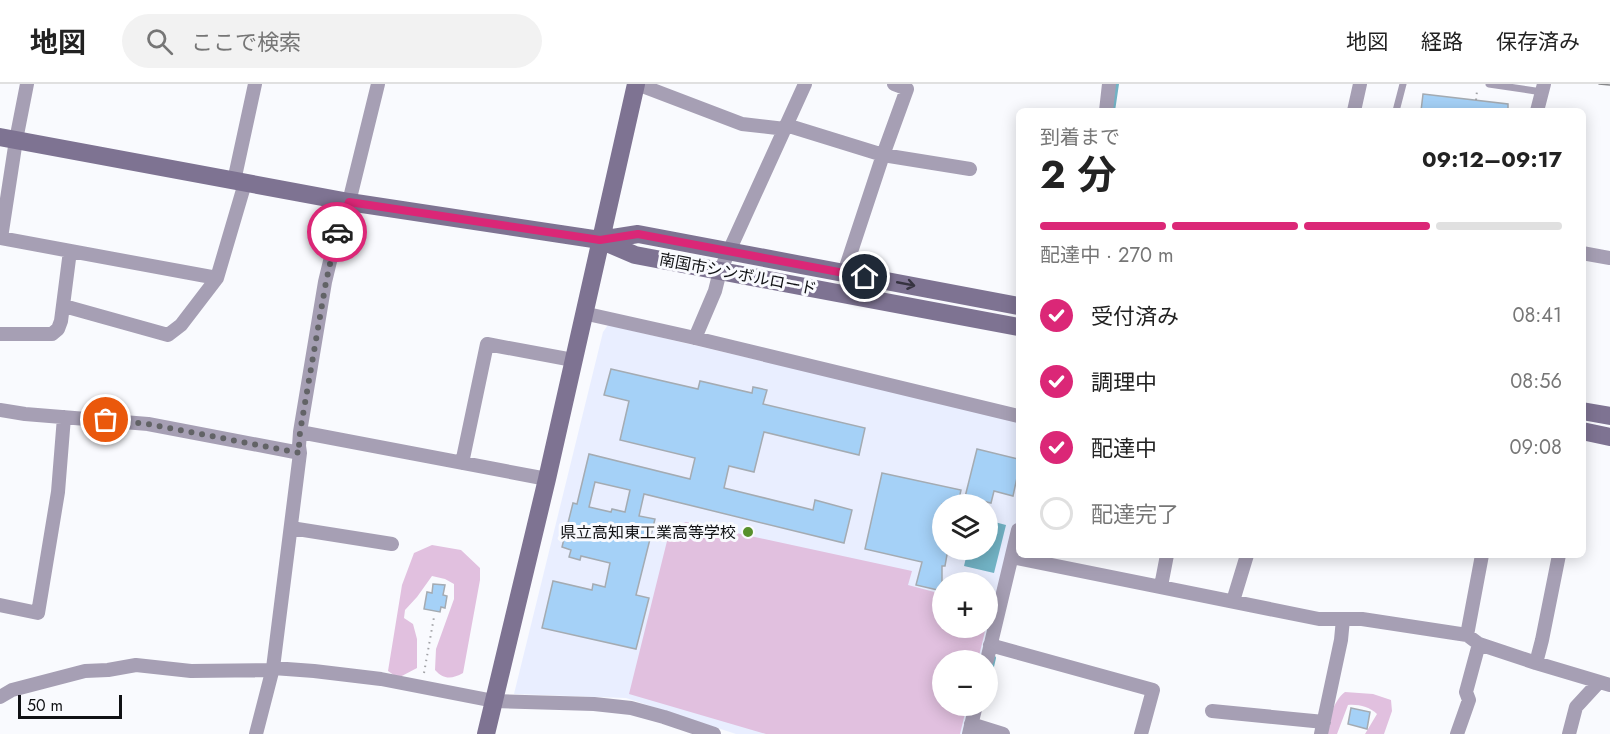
<!DOCTYPE html>
<html lang="ja">
<head>
<meta charset="utf-8">
<style>
  :root { --surface:#fff; --page:#f2f2f2; --text:#222; --muted:#767676; --line:#e0e0e0; --accent:#db2777 }
  body { margin:0; font-family:Jost,"Noto Sans JP",sans-serif; background:var(--page); color:var(--text); height:100vh; display:flex; flex-direction:column; font-size:22px; white-space:nowrap }
  * { box-sizing:border-box; margin:0 }
  p { font-size:20px; color:var(--muted) }
  .icon { flex:none; width:33px; height:33px; fill:none; stroke:currentColor; stroke-width:2; stroke-linecap:round; stroke-linejoin:round }
  .map { position:relative; flex:1; overflow:hidden }
  .drawer { position:absolute; left:1016px; top:24px; width:570px; height:450px; display:flex; flex-direction:column; background:var(--surface); border-radius:9px; box-shadow:0 3px 15px #0003 }
  .drawer>* { flex:none }
  .tools { position:absolute; left:932px; top:410px; display:grid; gap:12px }
  .tools a { display:grid; place-items:center; width:66px; height:66px; border-radius:50%; background:var(--surface); box-shadow:0 3px 15px #0003; font-size:30px }
  .scale { position:absolute; left:18px; bottom:15px; width:104px; box-sizing:border-box; padding-left:6px; border:3px solid #101114; border-top:0; font-size:16px; line-height:21px; white-space:nowrap; color:#101114; -webkit-text-stroke:4px #f9fafe; paint-order:stroke }
  .pin { position:absolute; display:grid; place-items:center; width:51px; height:51px; color:#fff; margin:-26px; border:3px solid #fff; border-radius:50%; box-shadow:0 2px 6px #0007 }
  .courier { position:absolute; display:grid; place-items:center; width:60px; height:60px; margin:-30px; border:4px solid #db2777; border-radius:50%; background:#fff; color:#222; box-shadow:0 2px 8px #0007 }
  .head em { font-style:normal; font-weight:700 }
  .head div { display:flex; flex-direction:column-reverse }
  .head { display:flex; align-items:center; justify-content:space-between; height:102px; padding:0 24px }
  h1 { font-size:39px; font-weight:700; line-height:45px }
  .bar { display:grid; grid-template-columns:repeat(4,1fr); gap:9px 6px; align-content:center; height:72px; padding:0 24px }
  .bar i { height:8px; border-radius:4px; background:var(--line) }
  .bar .current { background:var(--accent) }
  .bar p { grid-column:span 4 }
  ol { padding:0 24px; list-style:none }
  li { display:flex; align-items:center; gap:18px; height:66px }
  li p { margin-inline-start:auto }
  li .icon { padding:6px; border-radius:50%; background:var(--accent); color:#fff; stroke-width:4 }
  li:last-child { color:var(--muted) }
  li i { width:33px; height:33px; border:3px solid var(--line); border-radius:50% }
  header { display:flex; align-items:center; gap:36px; box-sizing:border-box; height:84px; padding:0 30px; background:var(--surface); border-bottom:2px solid var(--line) }
  header strong { font-size:28px }
  nav { display:flex; gap:33px; margin-inline-start:auto; font-size:21px }
  .search { width:420px; height:54px; background:var(--page); display:flex; align-items:center; gap:15px; box-sizing:border-box; padding:0 21px; border-radius:33px; color:var(--muted); font-size:22px }
  .map>svg:first-child { display:block }
</style>
</head>
<body>
<header>
<strong>地図</strong>
<div class="search"><svg class="icon" aria-label="search" viewBox="0 0 24 24"><circle cx="10" cy="10" r="6"/><path d="M15 15l6 6"/></svg>ここで検索</div>
<nav><a>地図</a><a>経路</a><a>保存済み</a></nav>
</header>
<div class="map">
<svg width="1610" height="650" viewBox="0 0 1610 650">
  <rect width="100%" height="100%" fill="#f9fafe"/>
  <path fill="#e9eeff" fill-rule="evenodd" d="M608,241L1018,337V431L983,576H942V621H972L964,650H736L626,614L514,610L603,248ZM942,420H987V465H942ZM942,498H987V543H942Z"/>
  <path fill="#e1c0df" d="M686,438L912,487L908,501L942,510V543H986L978,576H942V621H967L960,650H766L629,610L670,445Z
    M432,461L461,466L480,484V496L463,589C452,595 444,596 435,586L436,565L454,515V500L445,495L432,492L417,513L405,526L404,534L413,540L417,555V584L398,594L388,587L402,501L414,469Z
    M1345,608L1373,610L1391,616L1392,627L1384,650H1365L1377,630C1370,623 1358,620 1348,621L1337,650H1327C1329,636 1333,617 1345,608Z"/>
  <path fill="#72b3c5" d="M987,436L1006,441L994,489L964,482L968,465H987Z"/>
  <g fill="none" stroke-linecap="round" stroke-linejoin="round">
    <path stroke="#72b3c5" stroke-width="4" d="M1113,27L1117,0
      M987,604L994,574"/>
  </g>
  <path fill="#a5d1f7" stroke="#a4abb2" stroke-width="1.5" fill-rule="evenodd" d="M1423,10L1508,20V27H1421Z
    M611,285L698,305L700,297L752,309L753,303L767,306L763,320L865,344L859,371L764,348L754,388L729,382L724,404L813,426L815,416L852,426L844,459L644,410L639,432L655,435L636,511L649,514L636,565L542,544L553,497L592,506L593,500L605,503L610,479L581,472L580,476L569,473L571,466L562,463L573,419L577,420L589,370L690,395L695,374L620,356L629,317L604,311ZM595,398L630,406L625,428L612,425L611,428L589,423Z
    M977,365L1018,375V389L1013,412L994,407L991,419L965,413Z
    M882,389L961,406L958,420H942V465H948L945,482H942V507L916,501L922,478L865,465Z
    M433,500L445,501L443,511L447,512L445,524L441,523L440,528L424,525L427,508L432,509Z
    M1351,624L1370,628L1367,645L1348,640Z"/>
  <g fill="none" stroke-linecap="round" stroke-linejoin="round">
    <path stroke="#a1a2a6" stroke-width="2" stroke-dasharray="1.5 4.5" stroke-linecap="butt" d="M1476,16L1477,7
      M424,589L434,533"/>
    <path stroke="#a69fb4" stroke-width="7" d="M1489,0L1542,8
      M1396,27L1403,0"/>
    <path stroke="#a69fb4" stroke-width="14" d="M637,0L742,40L785,45
      M1106,27L1109,0
      M1354,27L1360,0
      M1537,27L1544,0
      M786,41L883,71L970,85
      M234,97L255,0
      M0,154L217,194
      M1,154L16,56L27,0
      M1582,169L1610,174
      M844,189L883,71L907,5L894,0
      M64,222L168,251L181,241L217,194L245,99
      M583,229L695,254L1018,332
      M0,250H52L58,245L61,237L70,167
      M695,254L715,207L720,187L805,0
      M0,326L25,330L148,340L300,369
      M300,348L547,395
      M462,379L487,260L573,276
      M291,444L392,460
      M1012,473L1319,535H1362L1467,551L1479,560L1536,579L1610,601
      M1161,502L1167,471
      M1233,517L1247,471
      M0,521L38,529L58,408L64,333
      M1467,551L1482,471
      M990,561L1153,606L1141,650
      M987,576L1018,446
      M1536,579L1542,556L1559,471
      M273,584L314,587L381,595L494,617L594,620L631,624L664,633L714,650
      M0,613L12,606L85,587L108,586L136,581L191,587L272,586
      M1212,627L1324,638
      M971,640L1003,650
      M256,650L273,584L300,369L299,362L300,348L325,198L338,144L349,118L378,0
      M969,650L976,621
      M1321,650L1341,556L1343,535
      M1457,650L1469,616L1466,608L1479,560
      M1569,650L1576,623L1599,598"/>
    <path stroke="#7e7392" stroke-width="18" d="M0,53L349,118L600,156L635,171L1018,243
      M600,156L638,150L1018,222
      M1582,327L1610,332
      M1582,347L1610,353
      M486,650L547,395L636,0"/>
    <path stroke="#87888b" stroke-width="1.5" d="M1599,0L1610,1"/>
  </g>
  <defs><path id="oneway-shaft" d="M-6 0H5M1.5-3L5.5 0L1.5 3" fill="none" stroke-width="1.6" stroke-linecap="round" stroke-linejoin="round" transform="scale(1.5)"/></defs>
  <use stroke="#363340" href="#oneway-shaft" transform="translate(906 200) rotate(11)"/>
  <g fill="none" stroke-linecap="round" stroke-linejoin="round">
    <path stroke="#626366" stroke-width="6" stroke-dasharray="0 10.8" d="M106,336L148,340L300,369L299,362L300,348L326,198L337,148"/>
    <path stroke="#db2777" stroke-width="8" d="M337,148L349,118L600,156L638,150L865,193"/>
  </g>
  <circle fill="#57902c" stroke="#f9fafe" stroke-width="2" cx="748" cy="448" r="6"/>
  <g text-anchor="middle" dominant-baseline="central" stroke-width="6" stroke-linejoin="round" paint-order="stroke">
    <g font-size="16" fill="#101114" stroke="#f9fafe">
      <text transform="translate(738 190) rotate(11)">南国市シンボルロード</text>
    </g>
    <g font-size="16" fill="#101114" stroke="#f9fafe" text-anchor="end">
      <text x="736" y="448">県立高知東工業高等学校</text>
    </g>
  </g>
</svg>
<div class="tools">
<a><svg class="icon" aria-label="layers" viewBox="0 0 24 24"><path d="M12 4l9 5-9 5-9-5zM3 14l9 5 9-5"/></svg></a>
<a>+</a>
<a>−</a>
</div>
<div class="scale">50 m</div>
<div class="pin" style="left:106px;top:336px;background:#ea580c"><svg class="icon" aria-label="bag" viewBox="0 0 24 24"><path d="M5 8h14l-1 12H6zM9 8a3 3 0 0 1 6 0"/></svg></div>
<div class="pin" style="left:865px;top:193px;background:#1f2937"><svg class="icon" aria-label="home" viewBox="0 0 24 24"><path d="M3 11l9-7 9 7M6 9v11h12V9"/></svg></div>
<div class="courier" style="left:337px;top:148px"><svg class="icon" aria-label="car" viewBox="0 0 24 24"><path d="M5 17H2v-5l4-1 3-4h7l3 4 3 1v5h-3M9 17h6M6 11h13"/><circle cx="7" cy="17" r="2"/><circle cx="17" cy="17" r="2"/></svg></div>
<section class="drawer">
<div class="head"><div><h1>2 分</h1><p>到着まで</p></div><em>09:12–09:17</em></div>
<div class="bar"><i class="current"></i><i class="current"></i><i class="current"></i><i></i><p>配達中 · 270 m</p></div>
<ol>
<li><svg class="icon" aria-label="check" viewBox="0 0 24 24"><path d="M5 12l5 5 9-10"/></svg>受付済み<p>08:41</p></li>
<li><svg class="icon" aria-label="check" viewBox="0 0 24 24"><path d="M5 12l5 5 9-10"/></svg>調理中<p>08:56</p></li>
<li><svg class="icon" aria-label="check" viewBox="0 0 24 24"><path d="M5 12l5 5 9-10"/></svg>配達中<p>09:08</p></li>
<li><i></i>配達完了</li>
</ol>
</section>
</div>
</body>
</html>
